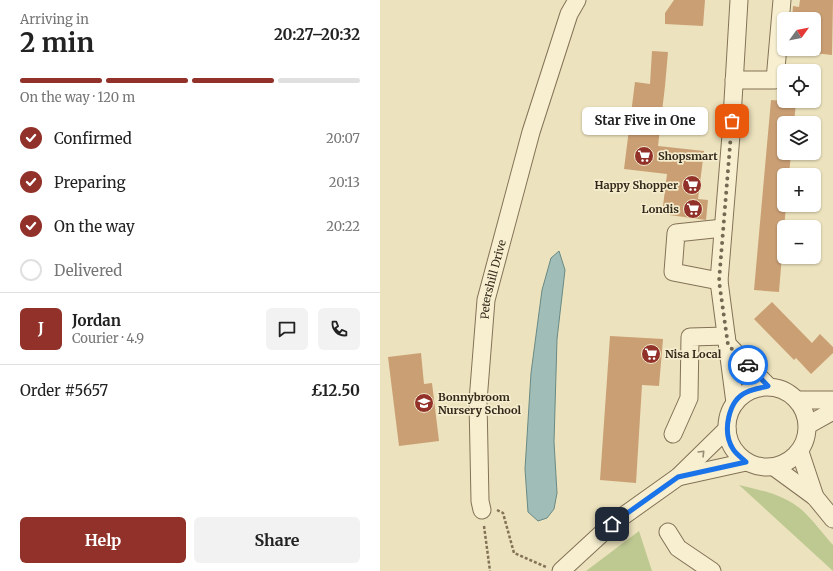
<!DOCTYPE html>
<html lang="en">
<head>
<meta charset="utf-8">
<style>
  :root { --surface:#fff; --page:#f2f2f2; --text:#222; --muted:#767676; --line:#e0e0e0; --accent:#913129 }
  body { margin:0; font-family:Merriweather,serif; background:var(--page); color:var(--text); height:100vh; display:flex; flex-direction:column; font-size:15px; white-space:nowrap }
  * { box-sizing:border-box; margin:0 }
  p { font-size:13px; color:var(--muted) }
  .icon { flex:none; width:22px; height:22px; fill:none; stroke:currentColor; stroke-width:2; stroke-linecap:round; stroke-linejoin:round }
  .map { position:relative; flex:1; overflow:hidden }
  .drawer { display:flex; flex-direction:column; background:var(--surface); width:380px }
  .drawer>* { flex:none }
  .needle { width:26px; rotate:57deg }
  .buttons { position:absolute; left:397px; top:12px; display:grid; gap:8px }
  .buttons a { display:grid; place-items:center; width:44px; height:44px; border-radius:6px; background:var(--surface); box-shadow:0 1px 3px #0004; font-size:20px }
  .pin { position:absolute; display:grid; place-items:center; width:34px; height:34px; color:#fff; margin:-17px; border-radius:8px; box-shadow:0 2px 6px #0006 }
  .courier { position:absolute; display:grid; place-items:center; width:40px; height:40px; margin:-20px; border:3px solid #1a73e8; border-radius:50%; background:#fff; color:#222; box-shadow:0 1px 5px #0007 }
  .bubble { position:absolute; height:28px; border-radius:6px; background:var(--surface); box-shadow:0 1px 3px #0004; font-size:13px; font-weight:700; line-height:28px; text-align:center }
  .headline em { font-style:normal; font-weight:700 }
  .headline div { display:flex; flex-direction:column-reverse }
  .headline { display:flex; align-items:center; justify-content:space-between; height:68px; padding:0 20px }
  h1 { font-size:26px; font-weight:700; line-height:30px }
  .bar { display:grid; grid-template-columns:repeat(4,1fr); gap:6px 4px; align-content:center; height:48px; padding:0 20px }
  .bar i { height:5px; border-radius:3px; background:var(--line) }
  .bar .selected { background:var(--accent) }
  .bar p { grid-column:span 4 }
  .line { display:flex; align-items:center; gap:10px; padding:0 20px; border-top:1px solid var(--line) }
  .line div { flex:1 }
  .round { display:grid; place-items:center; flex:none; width:42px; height:42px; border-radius:6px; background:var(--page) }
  ol { padding:0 20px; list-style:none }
  li { display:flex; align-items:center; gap:12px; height:44px }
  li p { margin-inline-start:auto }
  li .icon { padding:4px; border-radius:50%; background:var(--accent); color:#fff; stroke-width:4 }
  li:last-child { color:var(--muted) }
  li i { width:22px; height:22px; border:2px solid var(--line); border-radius:50% }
  .action { display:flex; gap:8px; margin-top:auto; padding:8px 20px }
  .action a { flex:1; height:46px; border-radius:6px; background:var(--accent); color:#fff; font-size:16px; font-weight:700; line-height:46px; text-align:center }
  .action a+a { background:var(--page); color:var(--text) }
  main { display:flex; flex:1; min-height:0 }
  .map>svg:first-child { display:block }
</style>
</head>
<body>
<main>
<section class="drawer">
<div class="headline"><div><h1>2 min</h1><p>Arriving in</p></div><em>20:27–20:32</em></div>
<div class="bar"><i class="selected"></i><i class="selected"></i><i class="selected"></i><i></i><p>On the way · 120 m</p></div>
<ol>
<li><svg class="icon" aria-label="check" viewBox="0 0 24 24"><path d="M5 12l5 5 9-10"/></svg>Confirmed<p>20:07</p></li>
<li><svg class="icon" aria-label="check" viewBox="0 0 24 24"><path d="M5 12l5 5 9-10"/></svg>Preparing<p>20:13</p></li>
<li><svg class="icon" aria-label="check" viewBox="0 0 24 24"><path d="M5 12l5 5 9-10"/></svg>On the way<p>20:22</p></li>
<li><i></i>Delivered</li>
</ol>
<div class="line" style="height:72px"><b class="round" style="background:var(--accent);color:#fff">J</b><div><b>Jordan</b><p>Courier · 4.9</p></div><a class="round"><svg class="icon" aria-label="chat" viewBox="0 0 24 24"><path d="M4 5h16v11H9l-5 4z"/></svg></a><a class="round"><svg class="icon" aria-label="phone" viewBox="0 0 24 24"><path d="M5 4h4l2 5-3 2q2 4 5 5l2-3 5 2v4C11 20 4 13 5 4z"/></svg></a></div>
<div class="line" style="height:52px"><div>Order #5657</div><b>£12.50</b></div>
<div class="action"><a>Help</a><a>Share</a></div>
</section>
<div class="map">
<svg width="453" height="571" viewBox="0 0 453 571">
  <rect width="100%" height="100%" fill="#ece2bd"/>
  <path fill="#bec992" d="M359,485C381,490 404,495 422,510C433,520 443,534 453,545V571Z
    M259,531L272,571H206Z"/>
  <path fill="#a1bdb7" stroke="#698a85" d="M179,251L185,270L177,339L174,442L177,493L174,509L167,518L158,521L148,512L145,469L151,373L162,290L171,258Z"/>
  <path fill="#ca9f74" d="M294,0H325L323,26L285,24V13Z
    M420,0H453L452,55L434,53V19H412L413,6L419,7Z
    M272,51L288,52L285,86L278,146L324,151L318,199L328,200L326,220L282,214L287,174L244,169L255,82L270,84Z
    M391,100L416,102L414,123H404V153H411L409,175H404V205H406L399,292L374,290Z
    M392,302L432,343L440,334L453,347V353L431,374L416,358L414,360L374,319Z
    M230,336L283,339L279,386L262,385L256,483L220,480Z
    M41,353L44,384L52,383L59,441L19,446L8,357Z"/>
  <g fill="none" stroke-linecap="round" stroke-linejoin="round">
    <defs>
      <g id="minor">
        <path d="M354,80H395L402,0"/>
        <path d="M339,281L293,272L296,233L343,228"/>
        <path d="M348,345L388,386"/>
        <circle cx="387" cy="427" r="40"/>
        <path d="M418,400H453"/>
        <path d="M355,403L339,281L351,135L359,0"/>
        <path d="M428,425L453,411"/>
        <path d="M293,434L309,398L310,337L346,336"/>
        <path d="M420,452L435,497"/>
        <path d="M394,467L435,497L453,519"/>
        <path d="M298,477L366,462"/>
        <path id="s1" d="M102,510L100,501L98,401L106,300L151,132L189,14L197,0"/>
        <path d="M288,532L298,548L332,571"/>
        <path d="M181,571L232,524L298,477L347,429"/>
      </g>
    </defs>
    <use href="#minor" stroke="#837257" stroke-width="19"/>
    <path stroke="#837257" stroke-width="2.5" stroke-dasharray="3 2" stroke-linecap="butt" d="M117,510L123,513L134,553L166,567
      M104,526L110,571"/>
    <use href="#minor" stroke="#f7efd0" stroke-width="17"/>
  </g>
  <defs><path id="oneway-chevron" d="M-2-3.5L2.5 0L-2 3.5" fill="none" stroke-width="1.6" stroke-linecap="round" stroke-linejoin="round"/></defs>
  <use stroke="#958c76" href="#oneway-chevron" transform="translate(322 453) rotate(-45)"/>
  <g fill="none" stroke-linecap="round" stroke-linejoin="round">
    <path stroke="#746a54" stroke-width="4" stroke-dasharray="0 7.2" d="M352,121L339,281L348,345L368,365"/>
    <path stroke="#1a73e8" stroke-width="5" d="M232,524L298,477L366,462C362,458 356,454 353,449C342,432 348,400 367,392C374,389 381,388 388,386L368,365"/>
  </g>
  <defs>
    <symbol id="supermarket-disc" viewBox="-11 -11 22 22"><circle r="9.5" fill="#913129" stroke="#f4eccc"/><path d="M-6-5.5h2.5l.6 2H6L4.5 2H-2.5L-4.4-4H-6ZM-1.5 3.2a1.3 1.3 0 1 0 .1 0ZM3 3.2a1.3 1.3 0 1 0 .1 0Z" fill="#fff"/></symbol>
    <symbol id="school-disc" viewBox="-11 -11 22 22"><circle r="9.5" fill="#913129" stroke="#f4eccc"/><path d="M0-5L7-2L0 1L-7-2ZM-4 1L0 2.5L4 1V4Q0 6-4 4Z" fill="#fff"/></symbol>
  </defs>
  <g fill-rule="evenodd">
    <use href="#supermarket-disc" x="253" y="145" width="22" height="22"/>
    <use href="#supermarket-disc" x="301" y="174" width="22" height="22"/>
    <use href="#supermarket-disc" x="302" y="198" width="22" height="22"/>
    <use href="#supermarket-disc" x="260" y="343" width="22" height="22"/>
    <use href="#school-disc" x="33" y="392" width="22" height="22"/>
  </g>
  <g text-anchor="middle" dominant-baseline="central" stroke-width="3.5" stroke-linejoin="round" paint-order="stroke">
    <g font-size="11" font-weight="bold" fill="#33291b" stroke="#f4eccc" text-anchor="start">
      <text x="278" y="156">Shopsmart</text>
      <text x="298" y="185" text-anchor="end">Happy Shopper</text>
      <text x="299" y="209" text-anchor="end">Londis</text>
      <text x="285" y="354">Nisa Local</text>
      <text x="58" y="397">Bonnybroom<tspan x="58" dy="13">Nursery School</tspan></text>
    </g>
    <g font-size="11" fill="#33291b" stroke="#f4eccc">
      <text stroke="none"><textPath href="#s1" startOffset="232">Petershill Drive</textPath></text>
    </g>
  </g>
</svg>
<div class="buttons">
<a><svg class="needle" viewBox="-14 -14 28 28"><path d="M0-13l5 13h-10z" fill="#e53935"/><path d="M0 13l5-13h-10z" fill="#767676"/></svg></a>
<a><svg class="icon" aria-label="locate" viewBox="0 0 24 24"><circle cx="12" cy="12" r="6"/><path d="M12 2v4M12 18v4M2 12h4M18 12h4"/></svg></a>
<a><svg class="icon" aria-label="layers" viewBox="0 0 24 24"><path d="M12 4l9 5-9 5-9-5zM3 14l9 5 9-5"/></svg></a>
<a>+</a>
<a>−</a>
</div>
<div class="pin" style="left:352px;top:121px;background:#ea580c"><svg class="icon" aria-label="bag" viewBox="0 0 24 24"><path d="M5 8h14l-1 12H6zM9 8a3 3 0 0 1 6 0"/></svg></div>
<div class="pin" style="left:232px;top:524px;background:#1f2937"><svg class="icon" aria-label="home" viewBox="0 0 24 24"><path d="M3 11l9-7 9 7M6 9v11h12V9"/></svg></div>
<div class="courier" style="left:368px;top:365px"><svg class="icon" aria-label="car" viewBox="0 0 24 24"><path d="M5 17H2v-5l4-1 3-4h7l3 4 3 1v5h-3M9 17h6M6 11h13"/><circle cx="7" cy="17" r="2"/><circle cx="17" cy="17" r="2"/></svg></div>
<div class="bubble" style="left:202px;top:107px;width:126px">Star Five in One</div>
</div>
</main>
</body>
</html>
